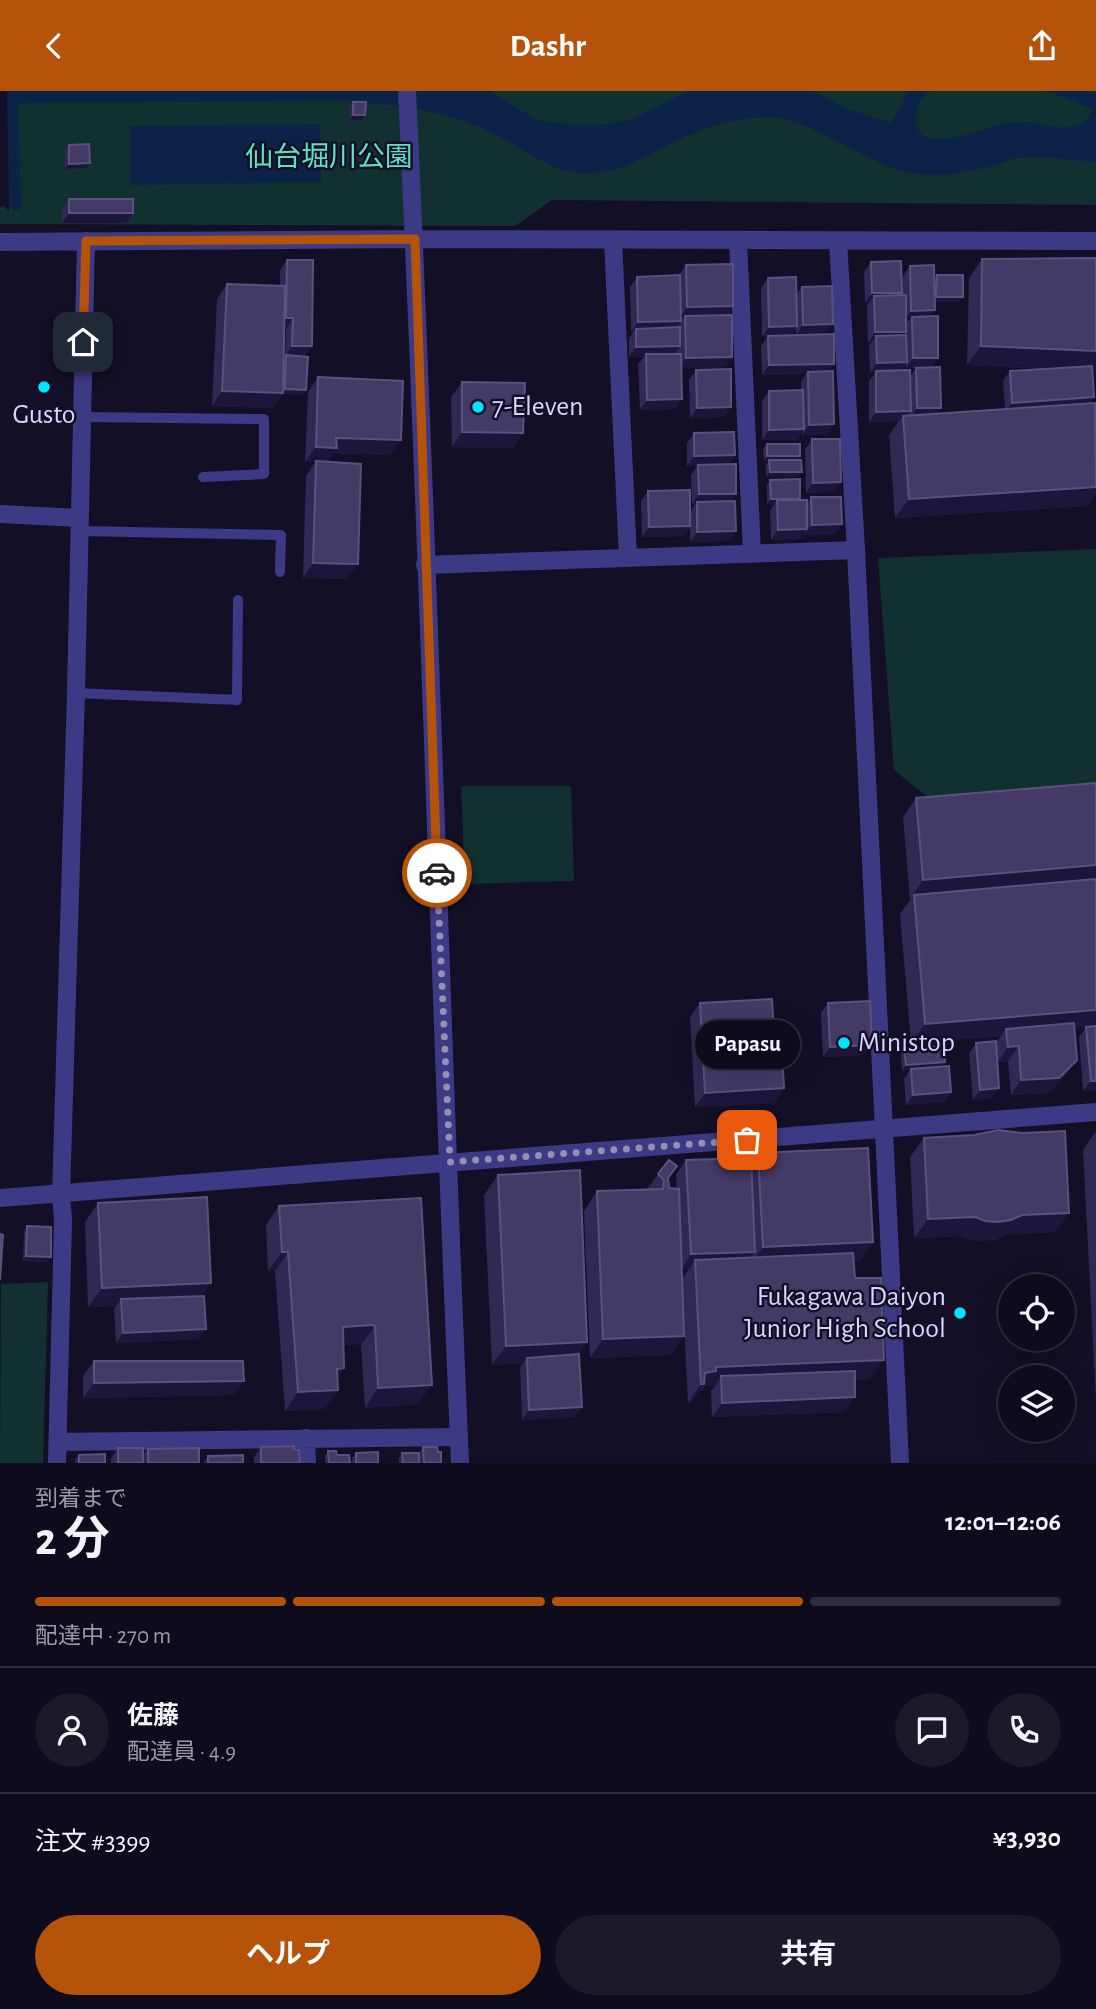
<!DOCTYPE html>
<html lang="ja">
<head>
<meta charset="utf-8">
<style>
  :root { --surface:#0e0b1c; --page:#1c1929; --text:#f1f3f6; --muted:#9b9ba3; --line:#2e2b3b; --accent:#b45309 }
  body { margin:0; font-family:"Alegreya Sans","Noto Sans JP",sans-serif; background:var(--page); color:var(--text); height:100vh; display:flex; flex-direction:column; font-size:26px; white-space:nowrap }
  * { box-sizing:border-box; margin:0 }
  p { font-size:23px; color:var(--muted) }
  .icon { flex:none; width:38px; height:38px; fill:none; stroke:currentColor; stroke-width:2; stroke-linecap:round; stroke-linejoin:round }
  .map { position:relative; height:1372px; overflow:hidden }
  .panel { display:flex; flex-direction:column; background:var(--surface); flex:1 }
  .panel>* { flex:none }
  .buttons { position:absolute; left:998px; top:1183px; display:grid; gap:14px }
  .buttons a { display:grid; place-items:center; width:77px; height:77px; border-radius:50%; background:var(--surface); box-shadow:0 7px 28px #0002,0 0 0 2px var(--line); font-size:35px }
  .pin { position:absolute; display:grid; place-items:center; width:60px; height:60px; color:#fff; margin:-30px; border-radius:14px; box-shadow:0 4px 10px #0006 }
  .courier { position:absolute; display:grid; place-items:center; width:70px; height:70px; margin:-35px; border:5px solid #b45309; border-radius:50%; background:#fff; color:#222; box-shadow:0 2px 9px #0007 }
  .bubble { position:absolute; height:49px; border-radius:24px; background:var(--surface); box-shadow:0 7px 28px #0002,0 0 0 2px var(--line); font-size:23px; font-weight:700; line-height:49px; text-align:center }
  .head em { font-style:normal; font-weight:700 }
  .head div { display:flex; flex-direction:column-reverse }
  .head { display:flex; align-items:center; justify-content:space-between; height:119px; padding:0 35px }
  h1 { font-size:46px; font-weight:700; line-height:52px }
  .bar { display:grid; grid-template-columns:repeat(4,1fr); gap:10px 7px; align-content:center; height:84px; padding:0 35px }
  .bar i { height:9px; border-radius:5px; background:var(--line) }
  .bar .on { background:var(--accent) }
  .bar p { grid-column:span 4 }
  .line { display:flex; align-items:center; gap:18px; padding:0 35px; border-top:2px solid var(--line) }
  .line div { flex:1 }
  .round { display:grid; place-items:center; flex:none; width:74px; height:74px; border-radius:37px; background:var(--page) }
  .cta { display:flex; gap:14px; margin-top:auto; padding:14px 35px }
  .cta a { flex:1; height:80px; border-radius:42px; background:var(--accent); color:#fff; font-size:28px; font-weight:700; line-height:80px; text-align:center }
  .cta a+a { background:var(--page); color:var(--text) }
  header { display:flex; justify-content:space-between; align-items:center; height:91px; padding:0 35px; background:var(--accent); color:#fff; font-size:32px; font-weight:700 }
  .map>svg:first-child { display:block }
</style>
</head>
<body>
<header><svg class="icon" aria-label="back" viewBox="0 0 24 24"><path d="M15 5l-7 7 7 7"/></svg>Dashr<svg class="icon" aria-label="share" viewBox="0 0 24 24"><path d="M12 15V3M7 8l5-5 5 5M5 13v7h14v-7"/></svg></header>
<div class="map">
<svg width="1096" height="1372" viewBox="0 0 1096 1372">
  <rect width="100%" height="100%" fill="#130f26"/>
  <path fill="#12302f" d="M0,0H1096V114L552,109L515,135L0,133Z
    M1096,458V698L929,707L894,679L878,467Z
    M461,695H571L574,790L465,793Z
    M48,1191L43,1372H0L1,1193Z"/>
  <path fill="#0c2248" d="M0,0H489L536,29L572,34L609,33L635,27L689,0H811L851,19L891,32L909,0H929C912,12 908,47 935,48C964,50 992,31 1021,31C1036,31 1054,38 1069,36C1080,34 1092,29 1091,17L1046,0H1086L1096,3V71C1072,69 1040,64 1016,67C1010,68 1003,72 996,74C968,81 936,88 907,81C865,72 806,24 765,26C734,27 706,36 678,49C645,65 618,85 579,82C547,79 521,56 493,42C458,24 404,13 365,12L364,9L18,12L21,119H13L6,112Z
    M320,33L321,91L130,94V35Z"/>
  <path fill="#130f26" d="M0,0H7L9,120L4,115L0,116Z"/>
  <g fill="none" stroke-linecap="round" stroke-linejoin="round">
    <path stroke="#3d3a85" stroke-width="10" d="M81,326L264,328V383L203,386
      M79,440L281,444L280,481
      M76,602L237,609L238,509"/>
    <path stroke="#3d3a85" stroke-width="18" d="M613,150L628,466
      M738,150L752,463
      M0,423L79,427
      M425,474L856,459
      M306,1347L307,1372
      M58,1351L459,1346
      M57,1372L63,1129L61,1104L76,602L86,150"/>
    <path stroke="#3d3a85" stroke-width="18" d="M407,0C429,457 440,915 460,1372
      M838,150L856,459L900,1372
      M0,151L415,148L1096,150
      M0,1107L1096,1021"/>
  </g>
  <path fill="#312854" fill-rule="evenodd" d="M353,11L362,29H350L349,16Z
    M69,54L90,72L86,77L65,78V59Z
    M69,108L133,122L126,132H62V118Z
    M1096,167V278L1095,280H1093L1094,306L1090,313L1096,325V402L1087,415L895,427L889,344L899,330L869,331V290L875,282H870L869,255L872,251L868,252L867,215L869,212H865L864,181L871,171L900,205H903V185L910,175L935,187L937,184L959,211H935V219L931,225L932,276L941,317L937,322L1005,318L1003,290L1010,280L1047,278L967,274L969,187L982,168ZM906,273V277H916L910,286L901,280Z
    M287,169L312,255L305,265L306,299L303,304L283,303L273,317L212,315L217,208L227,193L280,195V179ZM284,237L286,238L285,265L284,267Z
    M686,174L733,215L728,224L732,266L725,276L682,277V308L675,318L640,319L638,273L644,266H629V248L633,241H631L630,196L637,186L679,184ZM684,226L678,235V236L676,237L681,230V227Z
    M768,187L796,204L802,196L826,243L834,273L829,280L834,333L827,343L802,344V341L797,349H762V310L769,300L801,299V291L806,283L762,284L761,255L767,246H762L761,197ZM796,237V244H791Z
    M696,279L724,326L690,327L689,289Z
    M318,286L390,364L333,362L327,371L347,488L303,487L306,385L315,371H305L308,301Z
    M462,291L523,342L513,357L452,356L451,306Z
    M694,342L735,364L729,373L731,410L736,440L729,450L690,451V436L683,445L642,446L641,410L648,400L690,421L695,413H692L691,384L697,375H687V352Z
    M812,348L841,391L834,401L806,402L805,359Z
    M767,353L800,365L797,369L798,386H766V374L769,370H764L763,358Z
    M770,389L807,413L811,406L835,443L804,444V442L800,448L771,449L770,419L774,413H767V394Z
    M1096,692V999L1083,1000L1079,946L1085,938H1075L1067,983L1049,1002L1011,1004L1008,970L998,971L999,997L992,1007L973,1009L969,962L976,952H996L1001,945L911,952L900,823L911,808H910L903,726L916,707Z
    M700,912L775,962L784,997L774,1012L695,1016L690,926Z
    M828,912L865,964L823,966L821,922Z
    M904,958L945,971L942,975L951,1001L944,1011L906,1014L904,988L910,979L902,980L901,963Z
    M1096,1040V1310L1083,1059Z
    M924,1047L1056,1141L1009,1143L997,1148L984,1150L972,1149L961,1145L914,1147L910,1066Z
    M758,1062L873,1151L860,1170H853L855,1187L870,1288L855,1289L845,1321L712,1326L711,1300L715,1295H705L703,1299L699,1300L691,1312H688L682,1194L684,1245L670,1264L590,1267L584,1120L597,1100L647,1098L669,1069V1097L677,1098L676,1084L686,1069L751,1072ZM682,1178H689L682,1188Z
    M498,1084L587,1251L578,1264L582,1316L575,1326L522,1329L520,1277L523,1272L492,1274L484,1104Z
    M421,1107L418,1313L365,1317L361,1254L358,1253L343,1254L344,1277L337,1287L338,1299L324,1318L285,1320L275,1180H268L266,1134L279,1115Z
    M98,1112L202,1205L199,1248L116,1252L114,1218L116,1215L88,1216L85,1131Z
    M27,1135L51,1166L47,1171L23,1170L24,1141Z
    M94,1270L233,1304L83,1307V1285Z
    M261,1356L294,1358L300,1372H254V1366Z
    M423,1356L441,1372H420V1361Z
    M118,1357L143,1364L148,1358L199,1372H111V1367Z
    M328,1360L337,1364L350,1372H325V1365Z
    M356,1362L378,1372H352V1367Z
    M402,1362L419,1372H399V1367Z
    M79,1364L105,1372H75V1369Z
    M208,1365L243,1372H203Z"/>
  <path fill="#1d163a" d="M353,24H365L362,29H350Z
    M90,72L86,77L65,78L69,73Z
    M69,122H133L126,132H62Z
    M872,202H902L895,212L874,205L869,212H865Z
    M936,206H963L959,211H933Z
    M733,215L726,225H685L684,226L680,227L687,216Z
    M935,219L928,230L912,226L909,230H904L911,220Z
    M286,227H293L286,238L279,237Z
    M681,230L674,240L636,238L633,241H631L638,231Z
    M833,233L826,243L796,244L803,234Z
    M797,235L790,245L762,246L769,236Z
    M875,241H906L899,251L876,245L872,251L868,252Z
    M292,255H312L305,265H285Z
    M680,255L673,265L646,263L644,266H629L636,256Z
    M981,255L1096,260V278L1095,280L967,274Z
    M732,266L725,276L679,277L686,267Z
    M913,267H938L931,277H906Z
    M907,271L900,281L870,282L877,272Z
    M834,273L827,283L808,281L806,283L762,284L769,274Z
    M285,298L306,299L303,304L283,303L273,317L212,315L222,300L282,302Z
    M1094,306L1087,316L1005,322L1012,312Z
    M682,308L675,318L640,319L647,309Z
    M731,316L724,326L690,327L697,317Z
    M917,317H941L934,327H910Z
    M911,320L904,330L903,325L899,330L869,331L876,321Z
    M834,333L827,343L802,344L809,334Z
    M804,338L797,349H762L769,339Z
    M462,341L523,342L513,357L452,356Z
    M336,347L401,349L390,364L333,362L326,372L305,371L316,356Z
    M735,364L728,374L687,375L694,365Z
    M767,365H800L796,370H764Z
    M770,381H802L798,386H766Z
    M841,391L834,401L806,402L813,392Z
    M1096,396V402L1087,415L895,427L909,408Z
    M699,403H736L729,413L697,411L695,413H692Z
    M771,408H800L777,409L774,413H767Z
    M842,433L835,443L804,444L812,434Z
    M690,435L683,445L642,446L649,436Z
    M807,438L800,448L771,449L778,439Z
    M736,440L729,450L690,451L697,441Z
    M313,472L358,473L347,488L303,487Z
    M1096,774V792L914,804L910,808L923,789Z
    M1096,919V937L1007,944L1006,938L1001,945L911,952L925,933Z
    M872,954L865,964L823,966L830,956Z
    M1019,955L1008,970L998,971L1008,956Z
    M1077,969L1067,983L1049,1002L1011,1004L1021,989Z
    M945,971L941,976L902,980L906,974Z
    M1091,990H1096V999L1083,1000Z
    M784,997L774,1012L695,1016L705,1002Z
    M999,997L992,1007L973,1009L980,999Z
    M951,1001L944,1011L906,1014L913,1004Z
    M1069,1122L1056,1141L1009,1143L997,1148L984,1150L972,1149L961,1145L914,1147L928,1128Z
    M873,1151L860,1170L750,1175L763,1156Z
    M282,1161H288L275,1180H268Z
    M755,1161L744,1176L695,1169L689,1178H681L691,1163Z
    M26,1165L51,1166L47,1171L23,1170Z
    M211,1192L197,1211L121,1208L116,1215L88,1216L102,1197Z
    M372,1234L375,1235L361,1254L358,1253L329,1256L343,1236Z
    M206,1238L199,1248L116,1252L123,1242Z
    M684,1245L670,1264L590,1267L603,1248Z
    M587,1251L573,1270L527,1267L523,1272L492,1274L506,1255Z
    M884,1269L870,1288L722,1295L721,1285L715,1295H705L703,1299L699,1300L691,1312H688L701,1293L705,1282L716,1276Z
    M344,1277L331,1296L337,1278Z
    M244,1290L233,1304L83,1307L94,1292Z
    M432,1294L418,1313L365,1317L378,1297Z
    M338,1299L324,1318L285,1320L298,1301Z
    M855,1306L845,1321L712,1326L722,1312Z
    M582,1316L575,1326L522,1329L529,1319Z"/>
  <path fill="#433a66" stroke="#5a527e" stroke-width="2" d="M353,11H366L365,24H353Z
    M89,53L90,72L69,73V54Z
    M69,108H133V122H69Z
    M1096,167V260L981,255L982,168Z
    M287,169H313L312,255H292L293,227H286Z
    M901,170L902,202H872L871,171Z
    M733,173V215L687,216L686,174Z
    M934,174L935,219L911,220L910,175Z
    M680,184L681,230L638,231L637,186Z
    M937,184H963V206H936Z
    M796,186L797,235L769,236L768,187Z
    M227,193L285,195L283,302L222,300Z
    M832,195L833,233L803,234L802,196Z
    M906,204V241H875L874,205Z
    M732,224V266L686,267L685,225Z
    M938,225V267H913L912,226Z
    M680,236V255L636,256V238Z
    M834,243V273L769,274L768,245Z
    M906,244L907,271L877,272L876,245Z
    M646,263H681L682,308L647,309Z
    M286,264L308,266L306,299L285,298Z
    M1092,275L1094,306L1012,312L1010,280Z
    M940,276L941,317H917L916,277Z
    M731,278V316L697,317L696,279Z
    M910,279L911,320L876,321V280Z
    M833,280L834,333L809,334L808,281Z
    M318,286L403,290L401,349L336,347L337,357L316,356Z
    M462,291L525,292L523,342L462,341Z
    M803,299L804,338L769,339V300Z
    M1095,312L1096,396L909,408L903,325Z
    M734,341L735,364L694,365V342Z
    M812,348H840L841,391L813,392Z
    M767,353H800V365H767Z
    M769,369H801L802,381H770Z
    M316,370L361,373L358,473L313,472Z
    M736,373V403H699L698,374Z
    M800,388V408H771L770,389Z
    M690,399V435L649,436L648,400Z
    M811,406H841L842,433L812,434Z
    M777,409H807V438L778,439Z
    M735,410L736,440L697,441V411Z
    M1096,692V774L923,789L916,707Z
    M1096,788V919L925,933L914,804Z
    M772,908L775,962L782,961L784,997L705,1002L700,912Z
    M870,910L872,954L830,956L828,912Z
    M1074,932L1077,969L1059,987L1021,989L1019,955L1008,956L1006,938Z
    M1096,935V990H1091L1086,936Z
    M996,950L999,997L980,999L976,952Z
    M943,955L945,971L906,974L904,958Z
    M949,975L951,1001L913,1004L911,978Z
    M998,1039L1023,1042L1065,1040L1069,1122L1022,1124L1011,1129L998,1131L985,1130L975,1126L928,1128L924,1047L974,1044Z
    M868,1057L873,1151L763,1156L758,1062Z
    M751,1067L755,1161L691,1163L686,1069Z
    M669,1069L677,1075L668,1087L669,1097L679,1098L684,1245L603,1248L597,1100L663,1098L664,1089L658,1083Z
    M580,1079L587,1251L506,1255L498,1084Z
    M207,1106L211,1192L102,1197L98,1112Z
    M421,1107L432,1294L378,1297L375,1235L372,1234L343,1236L344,1277L337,1278L338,1299L298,1301L288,1161H282L279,1115Z
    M27,1135L51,1136V1166L26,1165Z
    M0,1143L3,1144L0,1189Z
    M853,1162L855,1187H881L884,1269L716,1276V1280L705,1282L704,1293H701L695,1169Z
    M204,1205L206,1238L123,1242L121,1208Z
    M579,1263L582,1316L529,1319L527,1267Z
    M94,1270H243L244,1290L94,1292Z
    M855,1280V1306L722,1312L721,1285Z
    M294,1355V1358L299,1359L300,1372H261V1356Z
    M423,1356H437L438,1361H441V1372H424Z
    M118,1357H143V1372H118Z
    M199,1357V1372H148V1358Z
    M328,1360H336L337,1364H349L350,1372H329Z
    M378,1361V1372H356V1362Z
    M402,1362H419V1372H403Z
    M105,1363V1372H79V1364Z
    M243,1364V1372H208V1365Z"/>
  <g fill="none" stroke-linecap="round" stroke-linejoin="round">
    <path stroke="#948fb3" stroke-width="7" stroke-dasharray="0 12.6" d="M437,782L450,1071L747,1049"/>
    <path stroke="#b45309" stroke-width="9" d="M83,251L86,150L415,148L437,782"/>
  </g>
  <g fill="#00e5ff" stroke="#130f26" stroke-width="2.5">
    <circle cx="44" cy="296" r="7"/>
    <circle cx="478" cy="316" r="7"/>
    <circle cx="844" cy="952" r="7"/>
    <circle cx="960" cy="1222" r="7"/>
  </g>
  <g text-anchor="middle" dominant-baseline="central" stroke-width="5" stroke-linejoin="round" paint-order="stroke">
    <g font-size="28" fill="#5fe0c0" stroke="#130f26">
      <text x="329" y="67">仙台堀川公園</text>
    </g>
    <g font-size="28" fill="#d9d4ff" stroke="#130f26" text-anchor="start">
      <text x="492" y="316">7-Eleven</text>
      <text x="44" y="324" text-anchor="middle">Gusto</text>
      <text x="858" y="952">Ministop</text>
      <text x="946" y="1206" text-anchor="end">Fukagawa Daiyon<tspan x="946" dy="32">Junior High School</tspan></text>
    </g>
  </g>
</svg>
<div class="buttons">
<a><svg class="icon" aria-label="locate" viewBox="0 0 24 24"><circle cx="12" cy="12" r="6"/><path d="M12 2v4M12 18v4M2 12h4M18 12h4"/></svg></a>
<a><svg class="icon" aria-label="layers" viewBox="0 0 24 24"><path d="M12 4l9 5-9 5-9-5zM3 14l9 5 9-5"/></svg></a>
</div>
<div class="pin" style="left:747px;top:1049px;background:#ea580c"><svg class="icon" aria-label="bag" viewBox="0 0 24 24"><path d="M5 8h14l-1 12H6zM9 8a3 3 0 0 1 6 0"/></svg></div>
<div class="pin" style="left:83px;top:251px;background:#1f2937"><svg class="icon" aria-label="home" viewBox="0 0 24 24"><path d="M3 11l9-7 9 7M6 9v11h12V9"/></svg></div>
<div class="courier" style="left:437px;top:782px"><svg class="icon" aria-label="car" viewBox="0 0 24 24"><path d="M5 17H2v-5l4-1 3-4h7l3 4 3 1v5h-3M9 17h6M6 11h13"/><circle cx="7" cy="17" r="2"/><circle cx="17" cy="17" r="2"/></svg></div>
<div class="bubble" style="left:695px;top:929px;width:105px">Papasu</div>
</div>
<section class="panel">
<div class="head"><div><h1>2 分</h1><p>到着まで</p></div><em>12:01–12:06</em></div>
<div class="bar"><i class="on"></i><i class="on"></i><i class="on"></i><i></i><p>配達中 · 270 m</p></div>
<div class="line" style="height:126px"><a class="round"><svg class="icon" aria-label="person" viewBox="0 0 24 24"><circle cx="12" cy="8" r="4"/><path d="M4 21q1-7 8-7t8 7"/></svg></a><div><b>佐藤</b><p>配達員 · 4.9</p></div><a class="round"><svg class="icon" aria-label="chat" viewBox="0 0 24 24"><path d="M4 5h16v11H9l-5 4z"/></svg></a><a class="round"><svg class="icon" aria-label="phone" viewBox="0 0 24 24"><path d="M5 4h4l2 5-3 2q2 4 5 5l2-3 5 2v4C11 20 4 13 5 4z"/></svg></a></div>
<div class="line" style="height:91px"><div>注文 #3399</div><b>¥3,930</b></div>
<div class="cta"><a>ヘルプ</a><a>共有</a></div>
</section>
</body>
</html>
